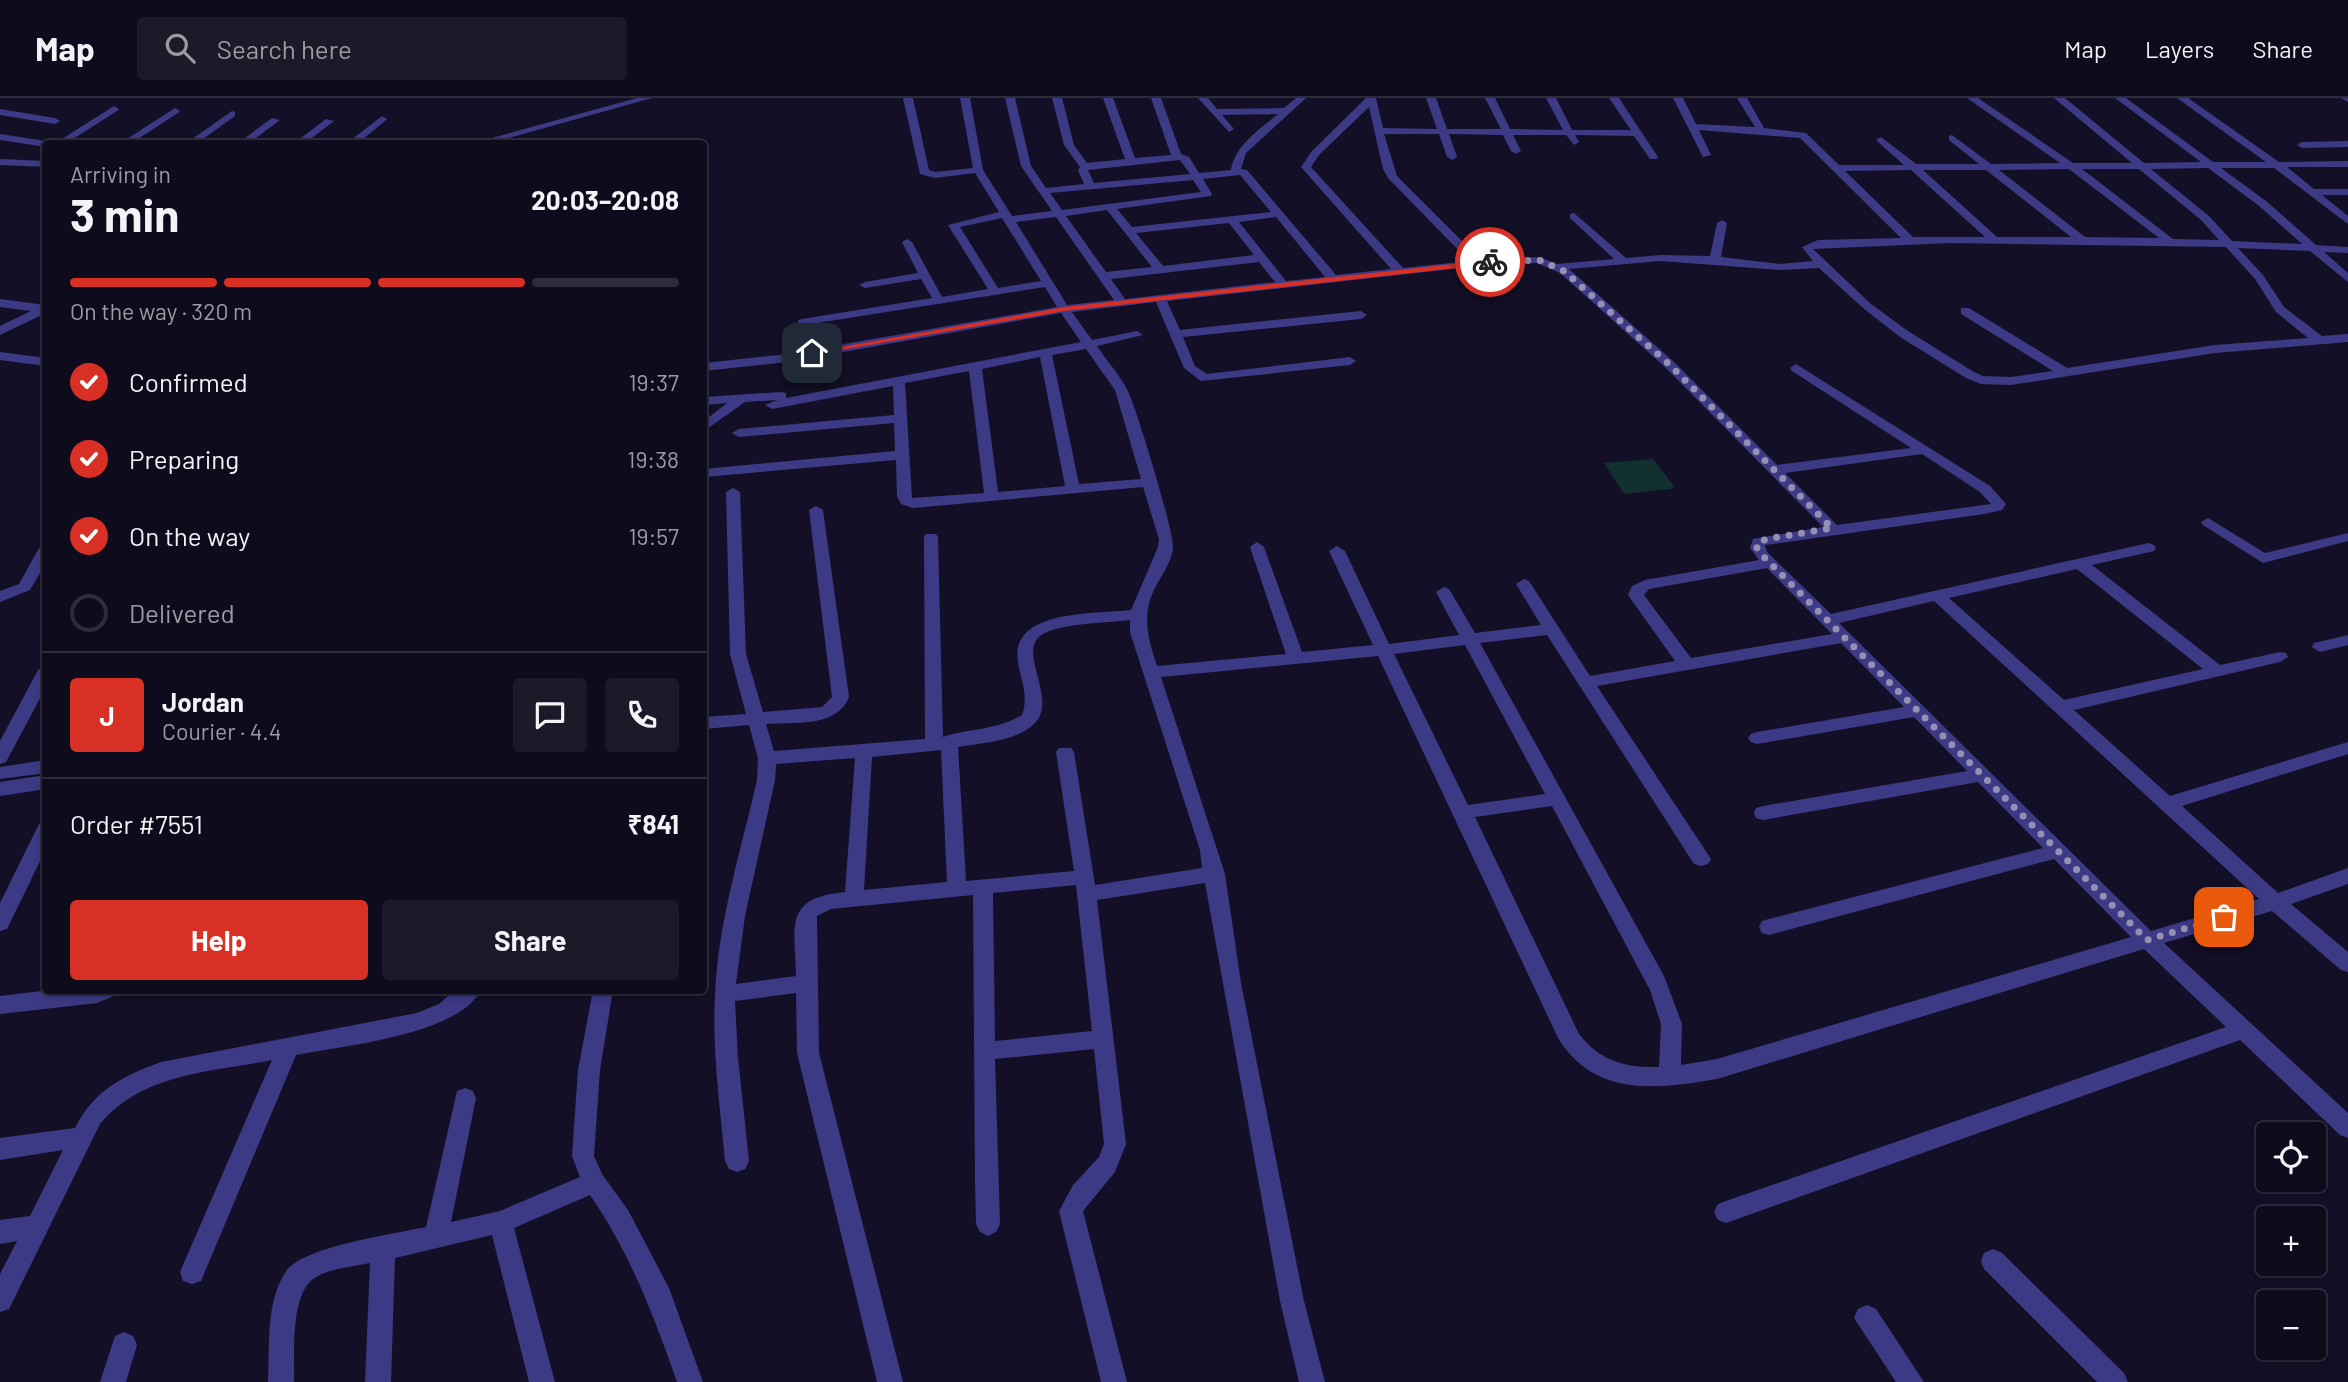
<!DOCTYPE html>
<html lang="en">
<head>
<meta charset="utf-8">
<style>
  :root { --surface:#0e0b1c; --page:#1c1929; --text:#f1f3f6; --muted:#9b9ba3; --line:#2e2b3b; --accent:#d93025 }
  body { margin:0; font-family:Barlow,sans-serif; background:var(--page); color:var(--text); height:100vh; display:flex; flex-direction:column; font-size:26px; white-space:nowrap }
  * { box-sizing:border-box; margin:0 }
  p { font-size:23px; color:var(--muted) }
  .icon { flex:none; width:38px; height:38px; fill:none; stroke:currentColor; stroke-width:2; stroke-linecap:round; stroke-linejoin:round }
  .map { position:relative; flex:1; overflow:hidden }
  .sheet { position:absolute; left:42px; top:42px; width:665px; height:854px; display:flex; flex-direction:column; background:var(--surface); border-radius:7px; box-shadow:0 4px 10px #0003,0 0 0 2px var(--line) }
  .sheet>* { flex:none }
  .controls { position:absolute; left:2256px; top:1024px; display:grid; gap:14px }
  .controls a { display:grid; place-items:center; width:70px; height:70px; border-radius:7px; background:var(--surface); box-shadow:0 4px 10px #0003,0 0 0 2px var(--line); font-size:35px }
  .pin { position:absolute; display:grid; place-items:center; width:60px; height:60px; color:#fff; margin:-30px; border-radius:14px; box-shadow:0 4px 10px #0006 }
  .courier { position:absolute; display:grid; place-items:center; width:70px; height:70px; margin:-35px; border:5px solid #d93025; border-radius:50%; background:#fff; color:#222; box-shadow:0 2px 9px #0007 }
  .overview em { font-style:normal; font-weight:700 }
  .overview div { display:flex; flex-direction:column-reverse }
  .overview { display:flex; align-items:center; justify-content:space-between; height:119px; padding:0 28px }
  h1 { font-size:46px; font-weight:700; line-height:52px }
  .bar { display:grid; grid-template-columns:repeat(4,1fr); gap:10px 7px; align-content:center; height:84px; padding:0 28px }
  .bar i { height:9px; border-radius:5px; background:var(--line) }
  .bar .on { background:var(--accent) }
  .bar p { grid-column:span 4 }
  .line { display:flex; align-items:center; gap:18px; padding:0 28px; border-top:2px solid var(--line) }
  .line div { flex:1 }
  .round { display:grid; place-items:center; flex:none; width:74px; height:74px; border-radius:7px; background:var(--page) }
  ol { padding:0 28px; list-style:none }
  li { display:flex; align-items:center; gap:21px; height:77px }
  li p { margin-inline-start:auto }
  li .icon { padding:7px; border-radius:50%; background:var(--accent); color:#fff; stroke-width:4 }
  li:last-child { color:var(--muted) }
  li i { width:38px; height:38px; border:4px solid var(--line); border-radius:50% }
  .action { display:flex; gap:14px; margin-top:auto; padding:14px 28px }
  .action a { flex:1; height:80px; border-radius:7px; background:var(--accent); color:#fff; font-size:28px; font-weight:700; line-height:80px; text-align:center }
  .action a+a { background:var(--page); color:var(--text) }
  header { display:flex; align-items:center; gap:42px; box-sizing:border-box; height:98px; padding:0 35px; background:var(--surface); border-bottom:2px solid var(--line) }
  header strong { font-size:33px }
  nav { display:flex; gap:38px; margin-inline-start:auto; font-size:24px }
  .search { width:490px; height:63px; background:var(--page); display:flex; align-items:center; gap:18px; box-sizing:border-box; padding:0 24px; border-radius:7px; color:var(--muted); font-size:26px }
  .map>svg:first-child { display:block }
</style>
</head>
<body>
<header>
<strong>Map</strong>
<div class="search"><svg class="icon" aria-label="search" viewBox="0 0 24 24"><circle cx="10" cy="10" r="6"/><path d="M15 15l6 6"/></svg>Search here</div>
<nav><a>Map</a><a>Layers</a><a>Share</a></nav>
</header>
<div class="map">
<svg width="2348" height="1284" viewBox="0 0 2348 1284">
  <rect width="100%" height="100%" fill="#130f26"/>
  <path fill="#12302f" d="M1653,361L1674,388L1671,391L1624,396L1604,365Z"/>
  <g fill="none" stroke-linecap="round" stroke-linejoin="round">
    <path fill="#3d3a85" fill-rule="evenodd" d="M637,0H652L487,46H470Z
      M903,0H913L929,72L935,74L973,70L960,0H970L983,72L1012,118L1052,113L1021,68L1005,0H1015L1031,68L1046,90L1084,86L1078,72L1080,69L1064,47L1052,0H1062L1074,47L1087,65L1125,61L1103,0H1113L1135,60L1171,57L1151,0H1161L1181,56L1189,59L1199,75L1231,72C1235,47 1259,32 1278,16L1222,17L1234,31L1229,34L1198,0H1208L1217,11L1284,10L1296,0H1306L1246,55L1241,71L1247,72L1336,177L1391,171L1301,69L1312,53L1366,0H1376L1383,30L1437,31L1426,0H1436L1447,31H1501L1485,0H1495L1510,31L1563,32L1546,0H1556L1572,32H1631L1609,0H1619L1658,59L1656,61H1650L1634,38L1575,37L1579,44L1574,47L1566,37H1513L1521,53L1516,56L1511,53L1503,37L1449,36L1457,59L1452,62L1447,59L1439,36H1384L1397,78L1481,162L1539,159L1557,166L1614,161L1570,120V116L1574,115L1626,160L1661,157L1710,158L1717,125L1722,122L1727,125L1721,159L1780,166L1813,163L1802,149L1818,142L1901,140L1800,40L1699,32L1711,57L1703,59L1673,0H1683L1696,26L1755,29L1737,0H1747L1764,30L1806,35L1839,67H1904L1878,44L1876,42L1881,39L1916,66H1979L1949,42V38L1952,37L1991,66L2060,65L1967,0H1978L2073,65H2132L2054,0H2065L2144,65L2201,64L2115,0H2126L2213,64H2266L2177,0H2188L2279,64L2348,63V69H2287L2314,91H2348V97H2322L2348,118V126L2274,70H2221L2266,103L2316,147L2348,149V155L2324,154L2348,175V184L2310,153L2238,150L2263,177L2284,209L2322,238L2348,236V244L2215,255L2011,287L1981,286L1966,280L1900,239L1863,210L1819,170L1780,172L1661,163L1569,171L1674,264L1777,367L1911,350L1792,273L1790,270L1796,266L1990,388L2006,406L2002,412L1984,416L1765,447L1767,454L1831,516L2149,445L2154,447L2156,450L2154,453L2092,467L2220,567L2280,554L2286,555L2288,559L2280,564L2074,612L2170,698L2348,644V656L2182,708L2278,795L2348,770V786L2291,806L2348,854V874L2341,872L2272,813L2164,845L2348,1015V1040L2340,1037L2240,942L1726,1125L1718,1122L1714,1114L1718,1106L1726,1103L2226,929L2144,851L1717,981C1657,991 1595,1000 1558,940L1378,558L1161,579L1225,776L1241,885L1304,1203L1325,1284H1299L1280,1203L1205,785L1097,802L1126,1046L1115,1074L1083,1113L1127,1284H1101L1059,1113L1073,1087L1099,1059L1104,1046L1094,951L995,961L1000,1126L996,1134L988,1138L980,1134L976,1126L975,1084L973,797L831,811L817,818L819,955L903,1284H877L797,955L796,895L735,903L738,960L749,1063L745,1071L737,1074L729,1071L725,1063C720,1008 712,952 715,897C718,824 741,753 757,682L758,660L749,627L704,631V619L746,616L730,556L726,394L733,390L740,394L746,556L763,614L822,609L832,599L809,412L816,408L823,412L849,599C837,630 793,624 766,626L774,653L925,641L924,439L926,436H936L938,439L943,639C969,630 996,633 1022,617C1029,599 1021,582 1018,564C1009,511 1096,516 1131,512L1158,449L1159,441L1143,389L913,410L901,406L897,398L896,362L704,379V371L895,353L894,325L739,339L732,335L739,331L894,317L893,288L772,311L765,307L777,302L745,304L704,333V323L727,305L704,307V299L781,294L786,295V300L1081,244L1061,215L787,264L704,273V265L787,256L1057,209L1045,189L798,228V222L802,221L932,200L921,181L865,190L859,187L865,184L918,175L902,144L907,141L912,144L942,199L988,191L948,127L999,114L975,75L935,80L920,76ZM1369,9L1383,71L1388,80L1469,163L1403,170L1311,69L1319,57ZM1180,62L1190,76L1094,85L1088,72ZM2208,70L2258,107L2302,146L2232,143L2209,118L2151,71ZM2069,71L2159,140L2085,139L1999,72ZM2082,71H2139L2201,122L2219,142L2173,141ZM1911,72L1985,139H1913L1845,73ZM1923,72H1986L2071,139H1997ZM1240,77L1271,114L1132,129L1117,111L1211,98L1212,96L1203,81ZM1193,82L1201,94L1062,112L1050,95ZM1107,112L1152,169L1106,174L1066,118ZM1056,119L1114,202L1067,207L1016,124ZM1276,119L1325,179L1286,183L1239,124ZM1002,120L1041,183L998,190L960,129ZM1229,125L1254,157L1163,168L1136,135ZM1951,145L2226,149L2255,181L2276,214L2308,240L2215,247L2067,270L1969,210H1961V216L2053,273L2011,279L1983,278L1974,274L1908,233L1871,206L1813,151ZM1259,164L1275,184L1125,201L1111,181ZM1537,165L1560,175L1666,270L1823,429L1753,441L1750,450L1759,462L1645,482L1632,488L1628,497L1675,563L1590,578L1529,483L1524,481L1516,486L1541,527L1475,535L1449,491L1444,489L1436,494L1459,537L1389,546L1345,453L1337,448L1329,453L1373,547L1302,554L1264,449L1257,444L1250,449L1286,556L1157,568C1147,538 1141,515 1157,486C1163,475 1171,464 1173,451C1175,436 1137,312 1128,293C1120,277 1106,262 1097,248L1143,237L1137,233L1092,242L1072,214L1156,204L1184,270L1201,283L1350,267L1356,263L1350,259L1207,276L1195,268L1183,239L1361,221L1367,217L1361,213L1180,232L1167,203L1478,168ZM1086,251L1115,292L1141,381L1079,386L1052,257ZM1040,259L1065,388L998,394L982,271ZM969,273L984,395L912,400L905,285ZM1922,356L1980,394L1991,406L1837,427L1785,375ZM1767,470L1832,536L1691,560L1644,497L1649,491ZM2077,471L2203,571L2064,602L1949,500ZM1934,503L2259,801L2151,833L1839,525ZM1130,522V534L1200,752L1202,770L1095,787L1074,654L1071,650H1059L1056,654L1074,773L966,783L958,649C981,645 1018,643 1035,625C1058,601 1018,556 1040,538C1056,525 1108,525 1130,522ZM1547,537L1694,766L1701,768L1708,766L1711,761L1597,588L1841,545L1904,609L1757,634L1751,636L1748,640L1751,644L1757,646L1914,619L1967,673L1763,708L1756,710L1754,715L1756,720L1763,722L1978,684L2043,750L1769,821L1762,823L1759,829L1762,835L1769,837L2054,761L2131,839L1717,961L1681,967L1682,926L1664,878L1480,545ZM1465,547L1545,696L1468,707L1394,556ZM941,652L947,784L864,792L872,659ZM855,660L845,794C783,800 795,828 796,878L736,886L745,818L775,682L776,666ZM1552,708L1650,892L1661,926L1659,969C1625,970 1600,963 1579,936L1475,719ZM1076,787L1092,933L995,943L993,795Z
      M2341,0H2348V4Z
      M114,8L119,11L117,13L65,46H54Z
      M175,10L180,13L178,15L130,46H119Z
      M0,11L55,20L60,23L55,26L0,17Z
      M232,13L235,14V18L196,46H185Z
      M382,18L387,21L385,23L357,46H346Z
      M272,20L280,22L248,46H237Z
      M326,21L334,23L304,46H293Z
      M0,36L46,43L50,46H46V49L0,42Z
      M2348,43V49L2302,50L2297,47L2302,44Z
      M0,61L46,63V69L0,67Z
      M0,201L46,207V215L0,237V228L31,213L0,209Z
      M0,254L46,260V268L0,262Z
      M2208,420L2265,455L2348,435V443L2263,465L2203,427L2201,424Z
      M46,446V465L30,492L0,504V493L19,486L39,450Z
      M2348,537V547L2320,554L2312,549L2314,545Z
      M46,567V589L6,664L0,666V643L38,572Z
      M46,662V675L0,681V669Z
      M46,677V691L0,698V684Z
      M46,724V751L7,831L0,833V805L39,726Z
      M50,892H117L114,898L97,905L0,916V898Z
      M455,892H481C459,937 341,948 296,957L201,1183L192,1186L183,1183L180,1174L272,962C211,974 142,975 100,1026L9,1211L0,1214V1176L17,1143L0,1146V1122L30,1118L63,1052L0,1062V1040L75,1030C94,992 123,978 161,964L417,915L439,906Z
      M593,892H613L600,972L594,1058L602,1076L628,1112L669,1190L703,1284H677C654,1218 630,1155 590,1097L514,1130L555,1284H529L492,1137L395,1160L391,1284H365L370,1165C353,1169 331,1170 316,1179C289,1194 295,1257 294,1284H268C270,1248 265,1203 287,1172C306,1148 394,1136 426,1129L457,993L465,990L473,993L476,1000L451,1124L500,1113L580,1079L572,1058L578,972Z
      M1993,1151L2002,1155L2124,1275L2128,1284H2097L1984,1171L1981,1163L1984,1155Z
      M1867,1207L1876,1211L1924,1284H1896L1854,1220L1858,1211Z
      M124,1234L133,1238L137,1247L126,1284H100L115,1238Z"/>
  </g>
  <path fill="#d93025" d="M1490,162L1493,166L1064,213L812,257L808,255L1064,209Z"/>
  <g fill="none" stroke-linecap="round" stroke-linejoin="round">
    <path stroke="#948fb3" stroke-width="7" stroke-dasharray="0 12.6" d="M1490,164L1539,162L1564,173L1670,267L1832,430L1767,441L1758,444L1757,450L1762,457L2147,842L2224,819"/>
  </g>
</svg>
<div class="controls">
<a><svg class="icon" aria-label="locate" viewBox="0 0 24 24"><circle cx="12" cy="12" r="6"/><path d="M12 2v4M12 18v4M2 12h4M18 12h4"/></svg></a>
<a>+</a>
<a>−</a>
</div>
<div class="pin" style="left:2224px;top:819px;background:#ea580c"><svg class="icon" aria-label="bag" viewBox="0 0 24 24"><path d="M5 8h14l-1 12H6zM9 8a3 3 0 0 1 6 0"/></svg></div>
<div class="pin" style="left:812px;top:255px;background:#1f2937"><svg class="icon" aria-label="home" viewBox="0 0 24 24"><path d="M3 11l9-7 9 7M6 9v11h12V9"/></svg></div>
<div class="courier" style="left:1490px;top:164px"><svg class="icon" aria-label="bike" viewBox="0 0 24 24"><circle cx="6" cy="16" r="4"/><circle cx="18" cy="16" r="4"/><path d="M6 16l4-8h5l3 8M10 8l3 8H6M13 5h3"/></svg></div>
<section class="sheet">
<div class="overview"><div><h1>3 min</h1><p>Arriving in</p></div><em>20:03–20:08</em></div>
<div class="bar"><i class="on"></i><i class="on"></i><i class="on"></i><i></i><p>On the way · 320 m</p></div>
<ol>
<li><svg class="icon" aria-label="check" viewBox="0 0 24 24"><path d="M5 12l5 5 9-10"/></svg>Confirmed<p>19:37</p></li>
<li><svg class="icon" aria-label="check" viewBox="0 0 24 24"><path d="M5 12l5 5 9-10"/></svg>Preparing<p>19:38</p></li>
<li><svg class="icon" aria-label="check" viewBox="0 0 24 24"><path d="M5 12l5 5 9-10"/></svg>On the way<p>19:57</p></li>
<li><i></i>Delivered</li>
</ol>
<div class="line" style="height:126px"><b class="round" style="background:var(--accent);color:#fff">J</b><div><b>Jordan</b><p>Courier · 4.4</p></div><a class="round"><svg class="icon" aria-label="chat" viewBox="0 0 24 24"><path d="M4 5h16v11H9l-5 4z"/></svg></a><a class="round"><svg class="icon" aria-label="phone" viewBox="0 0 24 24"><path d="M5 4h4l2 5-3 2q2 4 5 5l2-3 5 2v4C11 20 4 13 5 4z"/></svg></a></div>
<div class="line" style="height:91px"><div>Order #7551</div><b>₹841</b></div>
<div class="action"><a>Help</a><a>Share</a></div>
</section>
</div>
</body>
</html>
